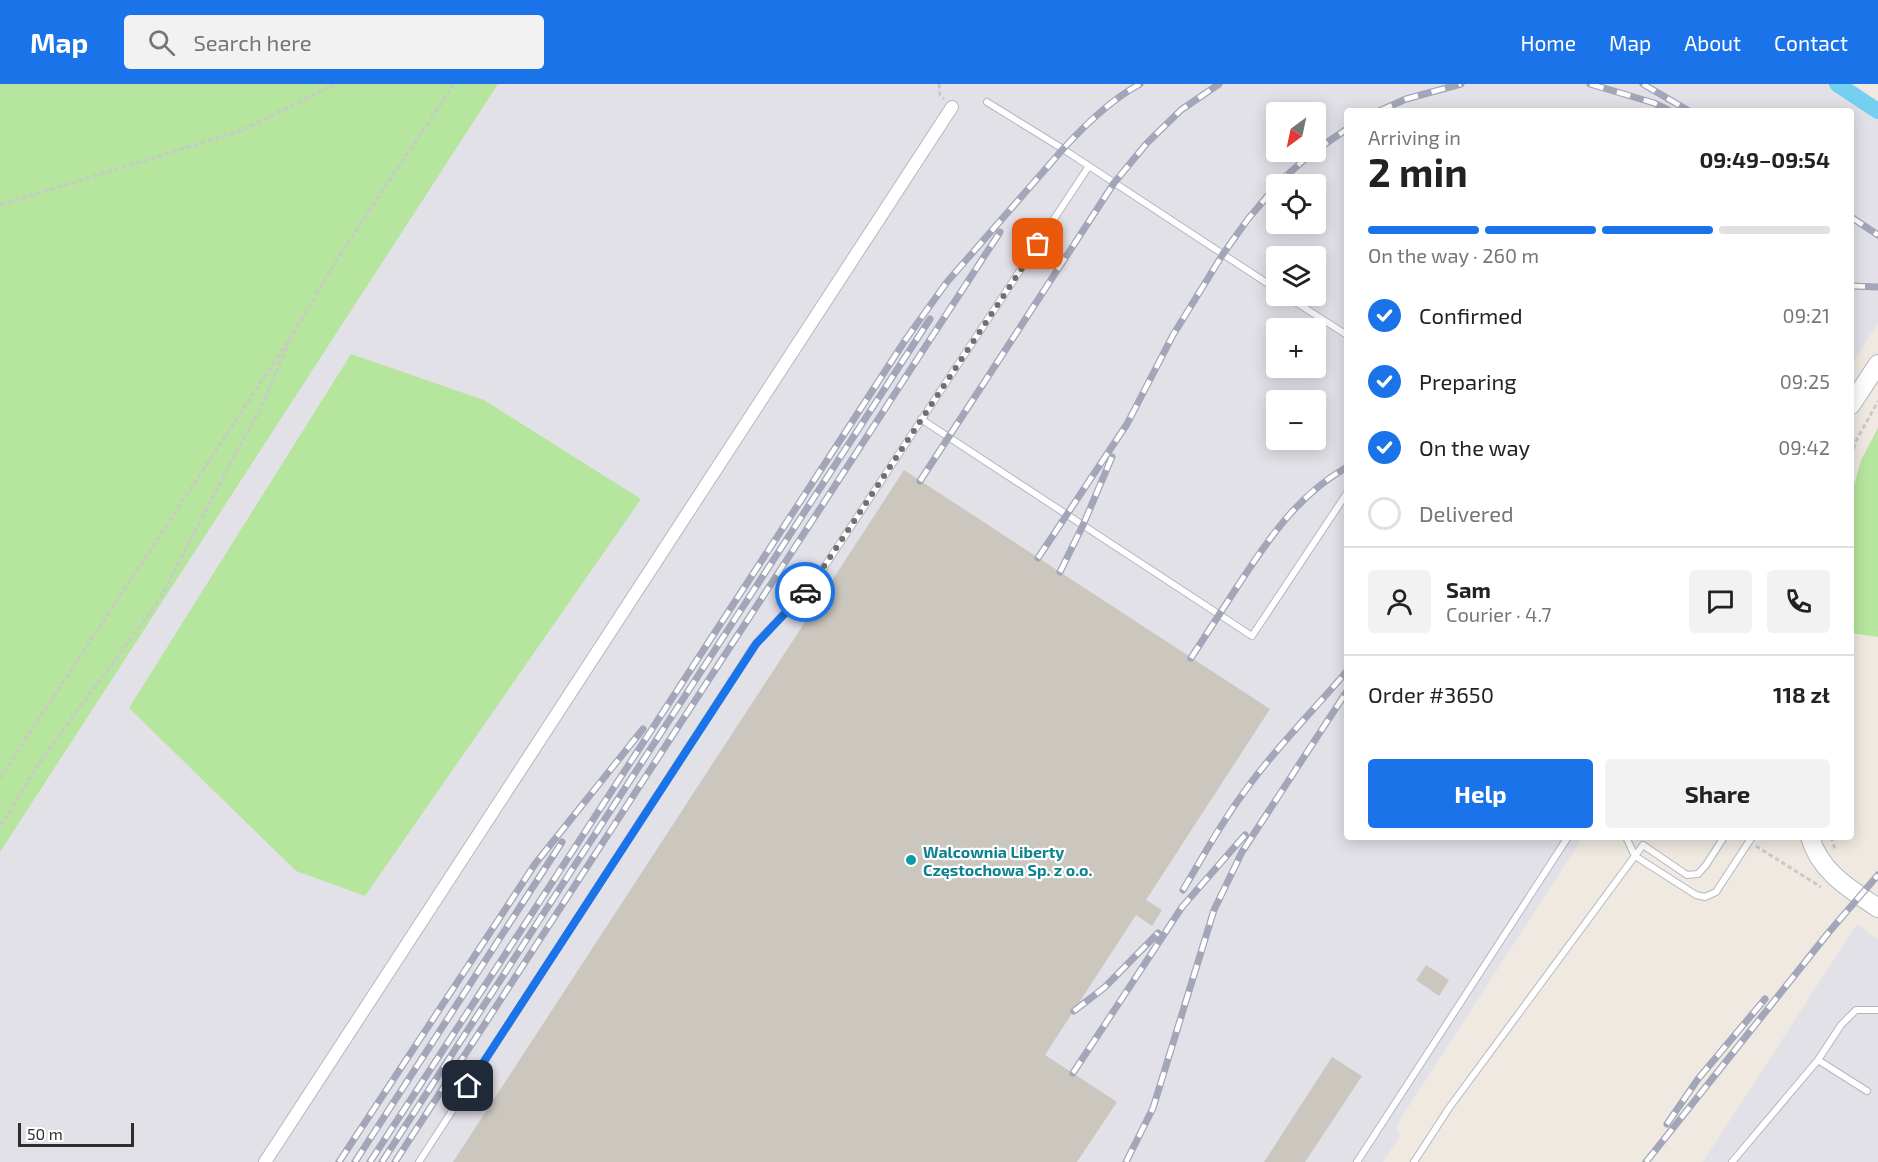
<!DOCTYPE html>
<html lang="en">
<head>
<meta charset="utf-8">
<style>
  :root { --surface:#fff; --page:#f2f2f2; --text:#222; --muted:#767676; --line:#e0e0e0; --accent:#1a73e8 }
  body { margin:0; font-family:"Exo 2",sans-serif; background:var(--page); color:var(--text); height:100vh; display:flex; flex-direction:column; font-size:22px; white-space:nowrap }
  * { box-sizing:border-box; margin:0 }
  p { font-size:20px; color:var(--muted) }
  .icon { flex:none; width:33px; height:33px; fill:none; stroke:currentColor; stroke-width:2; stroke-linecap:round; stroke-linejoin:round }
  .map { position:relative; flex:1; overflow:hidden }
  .side { position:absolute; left:1344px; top:24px; width:510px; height:732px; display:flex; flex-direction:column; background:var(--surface); border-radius:6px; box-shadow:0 3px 15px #0003 }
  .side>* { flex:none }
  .needle { width:39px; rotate:213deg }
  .tools { position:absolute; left:1266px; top:18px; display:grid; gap:12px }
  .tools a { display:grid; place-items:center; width:60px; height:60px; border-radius:6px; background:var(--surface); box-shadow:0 3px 15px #0003; font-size:30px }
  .scale { position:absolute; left:18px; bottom:15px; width:116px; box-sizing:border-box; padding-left:6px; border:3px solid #2e2e2e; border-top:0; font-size:16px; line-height:21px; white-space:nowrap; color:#2e2e2e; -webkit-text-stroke:4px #fff; paint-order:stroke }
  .pin { position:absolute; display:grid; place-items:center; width:51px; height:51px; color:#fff; margin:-26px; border-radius:12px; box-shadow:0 3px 9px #0006 }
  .courier { position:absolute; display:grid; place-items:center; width:60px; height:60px; margin:-30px; border:4px solid #1a73e8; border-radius:50%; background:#fff; color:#222; box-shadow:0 2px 8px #0007 }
  .headline em { font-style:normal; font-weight:700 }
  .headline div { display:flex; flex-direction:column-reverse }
  .headline { display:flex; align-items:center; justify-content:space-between; height:102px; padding:0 24px }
  h1 { font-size:39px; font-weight:700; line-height:45px }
  .bar { display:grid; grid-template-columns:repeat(4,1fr); gap:9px 6px; align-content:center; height:72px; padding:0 24px }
  .bar i { height:8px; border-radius:4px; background:var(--line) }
  .bar .selected { background:var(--accent) }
  .bar p { grid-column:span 4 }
  .line { display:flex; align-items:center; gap:15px; padding:0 24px; border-top:2px solid var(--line) }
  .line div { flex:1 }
  .round { display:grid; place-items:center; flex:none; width:63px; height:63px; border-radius:6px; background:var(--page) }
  ol { padding:0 24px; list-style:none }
  li { display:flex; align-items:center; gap:18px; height:66px }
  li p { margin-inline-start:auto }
  li .icon { padding:6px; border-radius:50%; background:var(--accent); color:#fff; stroke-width:4 }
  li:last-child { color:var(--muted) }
  li i { width:33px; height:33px; border:3px solid var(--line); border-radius:50% }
  .button { display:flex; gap:12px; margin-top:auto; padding:12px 24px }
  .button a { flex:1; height:69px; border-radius:6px; background:var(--accent); color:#fff; font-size:24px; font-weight:700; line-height:69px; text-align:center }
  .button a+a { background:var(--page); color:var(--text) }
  header { display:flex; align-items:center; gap:36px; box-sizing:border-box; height:84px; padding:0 30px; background:var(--accent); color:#fff }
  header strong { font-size:28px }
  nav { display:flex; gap:33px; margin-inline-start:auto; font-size:21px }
  .search { width:420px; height:54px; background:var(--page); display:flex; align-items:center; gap:15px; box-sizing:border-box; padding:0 21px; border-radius:6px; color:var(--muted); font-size:22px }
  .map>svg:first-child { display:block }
</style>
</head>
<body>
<header>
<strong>Map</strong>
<div class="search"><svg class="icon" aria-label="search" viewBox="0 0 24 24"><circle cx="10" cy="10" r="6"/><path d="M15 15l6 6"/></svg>Search here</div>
<nav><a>Home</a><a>Map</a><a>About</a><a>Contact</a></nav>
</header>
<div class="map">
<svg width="1878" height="1078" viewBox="0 0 1878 1078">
  <rect width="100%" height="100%" fill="#efe9e1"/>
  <path fill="#e3e1e8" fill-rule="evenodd" d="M473,0H1843L1878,22V239L1851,281V27H1347V753H1583L1396,1042L1400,1052L1383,1078H0V727ZM1276,28H1316V68H1276ZM1276,100H1316V140H1276ZM1276,172H1316V212H1276ZM1276,244H1316V284H1276ZM1276,316H1316V356H1276Z
    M1857,840L1878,856V1078H1703Z"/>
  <path fill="#b6e59e" d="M0,0H498L0,768Z
    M351,270L484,316L641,415L365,812L296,787L129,624Z
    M1878,344V553L1851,549V413L1861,376Z"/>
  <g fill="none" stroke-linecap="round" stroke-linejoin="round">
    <path stroke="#75cff0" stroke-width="16" d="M1837,0L1878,27"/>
  </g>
  <path fill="#cbc7bf" d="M904,386L1270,625L1146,816L1162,826L1152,842L1136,831L1045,971L1117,1018L1077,1078H453Z
    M1426,881L1449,896L1439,912L1416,896Z
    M1332,973L1362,992L1305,1078H1264Z"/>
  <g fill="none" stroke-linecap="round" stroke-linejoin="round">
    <defs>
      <path id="lane" d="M987,18L1063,65L1276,205
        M1286,212L1347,251
        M921,335L1252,552L1347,409
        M1626,753L1635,772L1696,811L1705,813L1716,808L1752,753
        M1818,976L1867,1007
        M419,1078L756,559L815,497L1089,82
        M1357,1078L1568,753
        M1414,1078L1449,1024L1643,761L1687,791L1698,790L1706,781L1724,753
        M1732,1078L1818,976L1841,941L1856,926H1878"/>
      <path id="street" d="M265,1078L952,23"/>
      <path id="secondary" d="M1851,321L1878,280
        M1810,753C1820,788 1850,805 1878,824"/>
    </defs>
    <use href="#lane" stroke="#b4b7c1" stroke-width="8"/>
    <use href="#street" stroke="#b4b7c1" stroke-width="14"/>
    <use href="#secondary" stroke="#b4b7c1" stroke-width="20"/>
    <path stroke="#c9c9c9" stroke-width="3" stroke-dasharray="4.5 3" stroke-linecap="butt" d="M939,0L940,11L944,15
      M0,121L240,47L335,0
      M1851,372L1856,357L1878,317
      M0,694L292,251L341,169L454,0
      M0,741L11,726L32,690L54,658L152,526L164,507L240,361L260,326L289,258
      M1831,753L1835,765
      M1756,762L1821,803"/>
    <use href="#lane" stroke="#fff" stroke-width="6"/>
    <use href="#street" stroke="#fff" stroke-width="12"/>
    <use href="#secondary" stroke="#fff" stroke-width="18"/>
    <defs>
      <path id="rail" d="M1590,0L1654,19L1670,27
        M1643,0L1689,27
        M1379,27L1406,15L1461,0
        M1316,66L1347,45
        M1277,100L1313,68
        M1851,133L1878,151
        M1851,202L1878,203
        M920,397L1114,99L1147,59L1181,26L1219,0
        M1038,474L1127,340L1173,251L1223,170L1248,135L1276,102
        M1060,488L1083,441L1112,373
        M1191,574C1207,549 1223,525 1239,500C1270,453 1297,412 1347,383
        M1183,806C1202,774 1220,741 1242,711C1273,667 1312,628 1347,587
        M1074,927L1105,903L1158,849
        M1073,989L1182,823L1245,751
        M1667,1040L1698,995L1765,915
        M339,1078L535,780L643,645
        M355,1078L562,758
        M370,1078L906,255L947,198L1063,65C1085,41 1112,15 1140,0
        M382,1078L930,235
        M395,1078L1000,148
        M1126,1078L1153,1024L1214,826L1242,768L1347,607
        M1646,1078L1829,848L1878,791"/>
    </defs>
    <use href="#rail" stroke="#a3a6b8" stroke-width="7"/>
    <use href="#rail" stroke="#fff" stroke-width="4.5" stroke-dasharray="14" stroke-linecap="butt"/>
  </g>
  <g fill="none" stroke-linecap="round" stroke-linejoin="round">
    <path stroke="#726f6d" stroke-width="6" stroke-dasharray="0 10.8" d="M805,508L815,496L1038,160"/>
    <path stroke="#1a73e8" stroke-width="8" d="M468,1002L756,560L805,508"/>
  </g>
  <circle fill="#0f9aa8" stroke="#fff" stroke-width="2" cx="911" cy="776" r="6"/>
  <g text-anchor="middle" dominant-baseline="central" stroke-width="4.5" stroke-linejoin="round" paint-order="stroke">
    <g font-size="16" font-weight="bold" fill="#0d838f" stroke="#fff" text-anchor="start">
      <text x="923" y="767">Walcownia Liberty<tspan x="923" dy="18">Częstochowa Sp. z o.o.</tspan></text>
    </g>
  </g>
</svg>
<div class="tools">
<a><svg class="needle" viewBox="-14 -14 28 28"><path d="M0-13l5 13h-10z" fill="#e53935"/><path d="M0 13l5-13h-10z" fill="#767676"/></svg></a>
<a><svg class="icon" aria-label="locate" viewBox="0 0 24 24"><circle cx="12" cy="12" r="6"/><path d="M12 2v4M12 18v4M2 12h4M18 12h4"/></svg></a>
<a><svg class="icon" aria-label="layers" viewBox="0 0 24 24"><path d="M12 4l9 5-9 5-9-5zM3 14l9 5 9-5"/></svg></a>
<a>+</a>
<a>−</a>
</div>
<div class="scale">50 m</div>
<div class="pin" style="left:1038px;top:160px;background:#ea580c"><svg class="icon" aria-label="bag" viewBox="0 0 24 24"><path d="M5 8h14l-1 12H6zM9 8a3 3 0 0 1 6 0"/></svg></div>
<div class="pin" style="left:468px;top:1002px;background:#1f2937"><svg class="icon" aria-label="home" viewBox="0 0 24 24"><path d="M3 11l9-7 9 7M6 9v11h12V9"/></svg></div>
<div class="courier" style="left:805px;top:508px"><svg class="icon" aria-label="car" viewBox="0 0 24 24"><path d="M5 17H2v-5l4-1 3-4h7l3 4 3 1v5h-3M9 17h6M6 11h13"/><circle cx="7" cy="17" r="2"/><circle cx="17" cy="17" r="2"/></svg></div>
<section class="side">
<div class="headline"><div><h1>2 min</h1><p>Arriving in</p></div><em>09:49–09:54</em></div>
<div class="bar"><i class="selected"></i><i class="selected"></i><i class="selected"></i><i></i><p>On the way · 260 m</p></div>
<ol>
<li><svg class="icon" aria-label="check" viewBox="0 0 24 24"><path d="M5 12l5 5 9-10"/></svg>Confirmed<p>09:21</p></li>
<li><svg class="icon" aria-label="check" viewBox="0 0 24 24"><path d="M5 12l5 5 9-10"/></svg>Preparing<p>09:25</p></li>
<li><svg class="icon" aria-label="check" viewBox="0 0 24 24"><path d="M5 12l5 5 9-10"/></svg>On the way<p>09:42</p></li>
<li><i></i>Delivered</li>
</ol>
<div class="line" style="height:108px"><a class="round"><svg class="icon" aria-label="person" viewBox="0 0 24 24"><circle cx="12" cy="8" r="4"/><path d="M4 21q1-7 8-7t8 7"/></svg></a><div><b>Sam</b><p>Courier · 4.7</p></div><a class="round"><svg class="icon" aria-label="chat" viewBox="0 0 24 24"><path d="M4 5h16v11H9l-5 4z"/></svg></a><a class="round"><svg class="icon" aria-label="phone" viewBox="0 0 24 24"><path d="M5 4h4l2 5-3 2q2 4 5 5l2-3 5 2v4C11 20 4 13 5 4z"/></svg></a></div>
<div class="line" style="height:78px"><div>Order #3650</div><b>118 zł</b></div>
<div class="button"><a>Help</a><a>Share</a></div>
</section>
</div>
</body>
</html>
